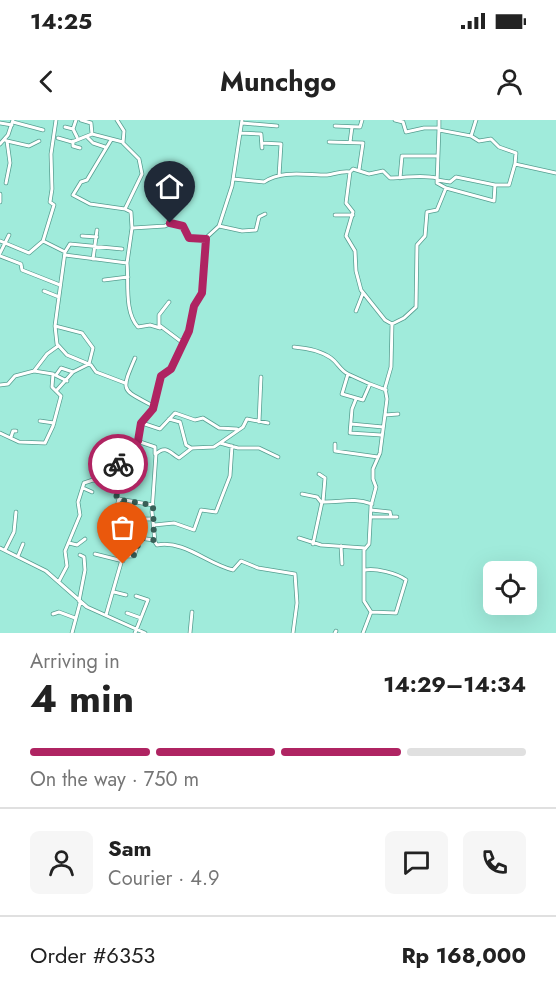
<!DOCTYPE html>
<html lang="en">
<head>
<meta charset="utf-8">
<style>
  :root { --surface:#fff; --page:#f6f6f6; --text:#222; --muted:#767676; --line:#e0e0e0; --accent:#af2462 }
  body { margin:0; font-family:Jost,sans-serif; background:var(--page); color:var(--text); height:100vh; display:flex; flex-direction:column; font-size:22px; white-space:nowrap }
  * { box-sizing:border-box; margin:0 }
  p { font-size:20px; color:var(--muted) }
  .icon { flex:none; width:33px; height:33px; fill:none; stroke:currentColor; stroke-width:2; stroke-linecap:round; stroke-linejoin:round }
  .map { position:relative; height:513px; overflow:hidden }
  .drawer { display:flex; flex-direction:column; background:var(--surface); flex:1 }
  .drawer>* { flex:none }
  .controls { position:absolute; left:483px; top:441px; display:grid; gap:12px }
  .controls a { display:grid; place-items:center; width:54px; height:54px; border-radius:9px; background:var(--surface); box-shadow:0 6px 24px #0002; font-size:30px }
  .pin { position:absolute; display:grid; place-items:center; width:51px; height:51px; color:#fff; margin:-62px -26px; border-radius:50% 50% 50% 0; rotate:-45deg; box-shadow:0 0 6px #0007 }
  .pin .icon { rotate:45deg }
  .courier { position:absolute; display:grid; place-items:center; width:60px; height:60px; margin:-30px; border:4px solid #af2462; border-radius:50%; background:#fff; color:#222; box-shadow:0 2px 8px #0007 }
  .head em { font-style:normal; font-weight:700 }
  .head div { display:flex; flex-direction:column-reverse }
  .head { display:flex; align-items:center; justify-content:space-between; height:102px; padding:0 30px }
  h1 { font-size:39px; font-weight:700; line-height:45px }
  .bar { display:grid; grid-template-columns:repeat(4,1fr); gap:9px 6px; align-content:center; height:72px; padding:0 30px }
  .bar i { height:8px; border-radius:4px; background:var(--line) }
  .bar .active { background:var(--accent) }
  .bar p { grid-column:span 4 }
  .line { display:flex; align-items:center; gap:15px; padding:0 30px; border-top:2px solid var(--line) }
  .line div { flex:1 }
  .round { display:grid; place-items:center; flex:none; width:63px; height:63px; border-radius:9px; background:var(--page) }
  .status { display:flex; justify-content:space-between; align-items:center; height:42px; padding:0 30px; background:var(--surface); direction:ltr }
  .status svg { height:16px; fill:currentColor }
  header { display:flex; justify-content:space-between; align-items:center; height:78px; padding:0 30px; background:var(--surface); font-size:27px; font-weight:700 }
  .map>svg:first-child { display:block }
</style>
</head>
<body>
<div class="status"><b>14:25</b><svg viewBox="0 0 49 12"><path d="M0 12V9h3v3zM5 12V6h3v6zM10 12V3h3v9zM15 12V0h3v12zM26 1h20v11H26zM47 4h2v5h-2z"/></svg></div>
<header><svg class="icon" aria-label="back" viewBox="0 0 24 24"><path d="M15 5l-7 7 7 7"/></svg>Munchgo<svg class="icon" aria-label="person" viewBox="0 0 24 24"><circle cx="12" cy="8" r="4"/><path d="M4 21q1-7 8-7t8 7"/></svg></header>
<div class="map">
<svg width="556" height="513" viewBox="0 0 556 513">
  <rect width="100%" height="100%" fill="#a0ebdb"/>
  <g fill="none" stroke-linecap="round" stroke-linejoin="round">
    <defs>
      <path id="minor" d="M56,0L51,34L52,69L50,82L54,85L43,121L65,132L55,206L57,224L67,235L91,245L96,252L125,263
        M76,0L73,9L77,17
        M81,0L91,3L92,14L123,22
        M13,2L43,10
        M0,3L12,5
        M242,3L277,6
        M335,6L360,7L362,0
        M65,7L73,9
        M439,8V0
        M439,10L471,16L479,21L491,19L499,27L516,33L515,44
        M240,13L261,14L262,28
        M471,16L476,0
        M87,17L93,23L105,27
        M58,18L72,22L92,14
        M5,20L7,21L10,43L6,63
        M111,20L87,60L81,62L73,75L90,84L125,89
        M7,21L29,26L39,21
        M73,21V26L80,28
        M329,22L363,23L359,50
        M350,22L352,7
        M262,23L281,24L279,56
        M0,24L8,15L13,0
        M400,58L402,36H437
        M233,59L264,62C281,50 305,55 327,55C335,54 340,51 350,52
        M437,60L450,62L456,57L495,65
        M446,68L494,81L495,65H509L515,44L556,53
        M0,74V82
        M335,95H353
        M219,106L242,111L256,110L259,97L265,94
        M133,108L165,106L171,103L182,106L189,118L205,119
        M82,116L97,117
        M0,121L29,133L43,121
        M65,132L70,124L122,129
        M0,133L9,115
        M65,135L127,143L132,108L131,92L125,89L142,54L139,39L123,23L124,11L117,0
        M0,136L21,144L22,150L60,165
        M93,139L97,110
        M127,143C129,162 124,192 138,207L150,205L160,208
        M104,160L128,157
        M44,171L59,177
        M169,182L159,195V205L183,223
        M356,191L363,173
        M392,204L404,198L416,187L417,125L425,116L427,92L437,90L446,68L437,63L439,8H424L406,12L403,2L395,0
        M55,206L82,213L93,228L89,244L73,252L56,271
        M294,227C306,228 320,230 331,238C338,243 340,250 348,254L342,274L363,280L370,264L386,270
        M135,238C120,273 122,269 153,286
        M348,254L370,264
        M55,255L67,261
        M56,255L61,248L73,252
        M0,265L8,264L15,256L34,251L47,234L58,226
        M356,279L352,289L350,313L381,315
        M385,295L398,294
        M169,299L180,302L186,325L191,328
        M40,301L54,303
        M259,302L261,257
        M142,303L160,309L175,293L195,300L203,298L219,308L237,309
        M268,303L247,299L243,307L220,323L238,328H259L278,337
        M351,304L383,307
        M0,313L19,322L45,323L53,306L61,276L52,267L53,254L34,251
        M11,317L13,311H16
        M140,322L155,327V334
        M220,323L214,327L192,328L179,338C171,334 166,324 156,334L152,392L155,422L157,425C185,420 207,444 233,450L241,441L258,448L295,454L297,483L293,513
        M335,324V331L378,337
        M319,354L325,358L323,382
        M107,360L120,368L116,377L119,379L153,385
        M83,368L92,372
        M302,374L317,377L321,382C341,383 351,377 372,384
        M119,379L116,390L125,392L131,399H153
        M371,390L390,392L391,397
        M371,397H397
        M154,405L174,403L194,410L201,390L216,392L230,356L232,326
        M109,407L132,417L154,420
        M299,418L321,425L365,428
        M69,423L77,425L85,419
        M313,424L322,382
        M341,426L342,444
        M0,428L46,451L87,487L145,513
        M5,430L14,412L16,392
        M95,434L123,441
        M18,436L23,424
        M365,450C375,448 397,453 406,460L396,493L371,492
        M59,461L67,446L65,431L80,395L78,382L84,363L93,360L105,362L137,321L141,303L153,287L161,256L171,248L189,211L194,186L202,173L206,118L219,106L232,66L242,0
        M114,472L126,475
        M79,481L85,450L84,437L80,435
        M127,493L141,498
        M53,494L59,492L75,498
        M106,495L123,436H134L140,418
        M72,513L80,483
        M135,513L148,480L136,476
        M190,513L192,492
        M335,513L336,511
        M363,513L371,492L364,481V430L369,424L371,386L376,367L373,359V349L380,333L387,279L385,268L391,247L392,204L385,200L361,170L356,151L355,131L346,116L353,92L346,83L350,52L353,49L369,54L383,51L390,58C407,58 420,54 437,58"/>
    </defs>
    <use href="#minor" stroke="#559e90" stroke-width="4.5"/>
    <use href="#minor" stroke="#fff" stroke-width="3"/>
  </g>
  <g fill="none" stroke-linecap="round" stroke-linejoin="round">
    <path stroke="#396058" stroke-width="6" stroke-dasharray="0 10.8" d="M118,344L107,360L120,368L116,377L119,380L153,385L154,420L140,418L135,435H124L123,444"/>
    <path stroke="#af2462" stroke-width="8" d="M118,344L138,321L141,303L153,289L161,256L171,249L189,211L194,186L202,173L206,119L189,118L183,106L170,103"/>
  </g>
</svg>
<div class="controls">
<a><svg class="icon" aria-label="locate" viewBox="0 0 24 24"><circle cx="12" cy="12" r="6"/><path d="M12 2v4M12 18v4M2 12h4M18 12h4"/></svg></a>
</div>
<div class="pin" style="left:123px;top:444px;background:#ea580c"><svg class="icon" aria-label="bag" viewBox="0 0 24 24"><path d="M5 8h14l-1 12H6zM9 8a3 3 0 0 1 6 0"/></svg></div>
<div class="pin" style="left:170px;top:103px;background:#1f2937"><svg class="icon" aria-label="home" viewBox="0 0 24 24"><path d="M3 11l9-7 9 7M6 9v11h12V9"/></svg></div>
<div class="courier" style="left:118px;top:344px"><svg class="icon" aria-label="bike" viewBox="0 0 24 24"><circle cx="6" cy="16" r="4"/><circle cx="18" cy="16" r="4"/><path d="M6 16l4-8h5l3 8M10 8l3 8H6M13 5h3"/></svg></div>
</div>
<section class="drawer">
<div class="head"><div><h1>4 min</h1><p>Arriving in</p></div><em>14:29–14:34</em></div>
<div class="bar"><i class="active"></i><i class="active"></i><i class="active"></i><i></i><p>On the way · 750 m</p></div>
<div class="line" style="height:108px"><a class="round"><svg class="icon" aria-label="person" viewBox="0 0 24 24"><circle cx="12" cy="8" r="4"/><path d="M4 21q1-7 8-7t8 7"/></svg></a><div><b>Sam</b><p>Courier · 4.9</p></div><a class="round"><svg class="icon" aria-label="chat" viewBox="0 0 24 24"><path d="M4 5h16v11H9l-5 4z"/></svg></a><a class="round"><svg class="icon" aria-label="phone" viewBox="0 0 24 24"><path d="M5 4h4l2 5-3 2q2 4 5 5l2-3 5 2v4C11 20 4 13 5 4z"/></svg></a></div>
<div class="line" style="height:78px"><div>Order #6353</div><b>Rp 168,000</b></div>
</section>
</body>
</html>
